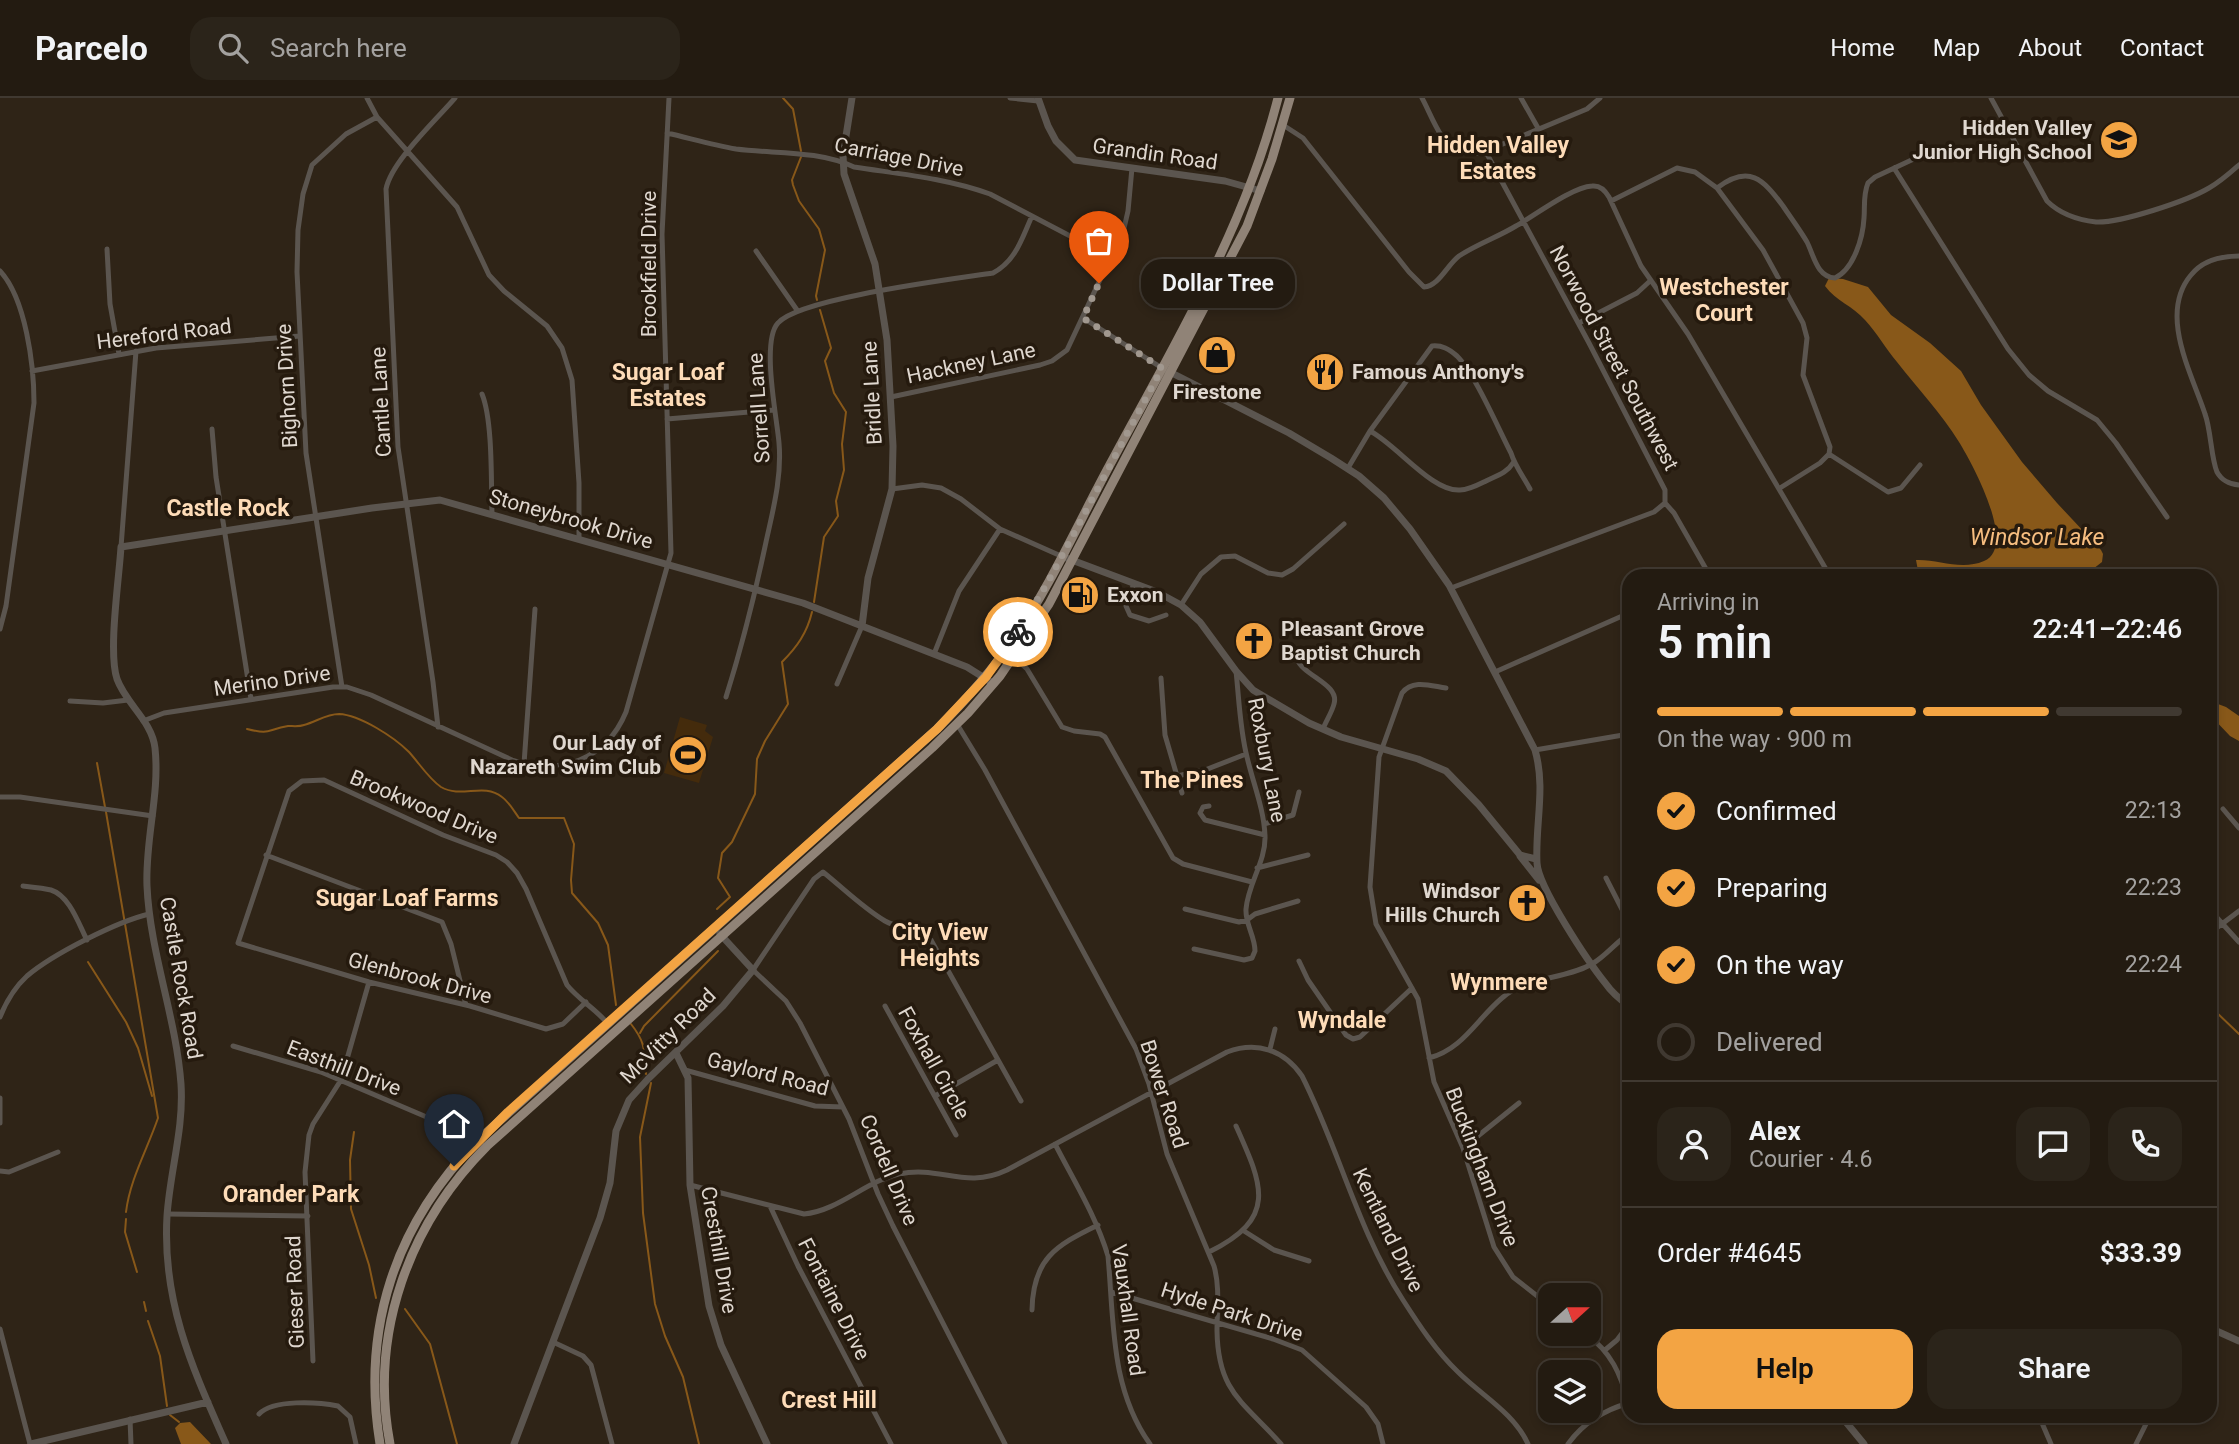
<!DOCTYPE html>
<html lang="en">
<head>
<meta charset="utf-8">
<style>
  :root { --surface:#231b11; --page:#2b241a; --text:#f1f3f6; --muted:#a3a19f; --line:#403931; --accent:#f3a443 }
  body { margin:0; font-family:Roboto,sans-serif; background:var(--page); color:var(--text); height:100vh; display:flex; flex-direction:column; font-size:26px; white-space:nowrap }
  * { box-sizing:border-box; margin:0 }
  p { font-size:23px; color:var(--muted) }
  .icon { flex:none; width:38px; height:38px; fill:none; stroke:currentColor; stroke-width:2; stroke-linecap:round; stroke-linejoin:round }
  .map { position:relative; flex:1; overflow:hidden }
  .details { position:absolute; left:1622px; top:471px; width:595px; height:854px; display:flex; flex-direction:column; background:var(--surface); border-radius:21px; box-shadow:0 4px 10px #0003,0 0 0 2px var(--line) }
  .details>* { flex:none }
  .needle { width:46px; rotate:69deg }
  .tools { position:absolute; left:1538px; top:1185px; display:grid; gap:14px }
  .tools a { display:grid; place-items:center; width:63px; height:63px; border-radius:14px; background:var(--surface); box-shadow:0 4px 10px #0003,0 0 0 2px var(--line); font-size:35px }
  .pin { position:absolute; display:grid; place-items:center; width:60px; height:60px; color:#fff; margin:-72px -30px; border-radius:50% 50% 50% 0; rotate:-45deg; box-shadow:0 0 7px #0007 }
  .pin .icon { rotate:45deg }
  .courier { position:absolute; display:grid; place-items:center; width:70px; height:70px; margin:-35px; border:5px solid #f3a443; border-radius:50%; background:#fff; color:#222; box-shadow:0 2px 9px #0007 }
  .bubble { position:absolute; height:49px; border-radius:21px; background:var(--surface); box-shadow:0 4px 10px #0003,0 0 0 2px var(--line); font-size:23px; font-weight:600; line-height:49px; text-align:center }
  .head em { font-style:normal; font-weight:600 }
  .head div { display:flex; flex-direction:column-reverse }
  .head { display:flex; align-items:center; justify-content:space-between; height:119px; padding:0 35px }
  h1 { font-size:46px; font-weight:600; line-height:52px }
  .bar { display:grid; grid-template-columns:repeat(4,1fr); gap:10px 7px; align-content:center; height:84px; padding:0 35px }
  .bar i { height:9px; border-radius:5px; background:var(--line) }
  .bar .current { background:var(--accent) }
  .bar p { grid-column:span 4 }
  .line { display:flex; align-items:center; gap:18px; padding:0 35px; border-top:2px solid var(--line) }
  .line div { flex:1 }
  .round { display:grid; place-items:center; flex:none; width:74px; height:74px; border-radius:21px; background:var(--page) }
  ol { padding:0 35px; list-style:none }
  li { display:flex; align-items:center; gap:21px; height:77px }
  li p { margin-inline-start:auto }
  li .icon { padding:7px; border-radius:50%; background:var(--accent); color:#111; stroke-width:4 }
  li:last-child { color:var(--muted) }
  li i { width:38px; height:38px; border:4px solid var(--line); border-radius:50% }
  .cta { display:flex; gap:14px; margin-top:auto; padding:14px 35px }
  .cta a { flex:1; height:80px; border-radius:21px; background:var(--accent); color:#111; font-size:28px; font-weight:600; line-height:80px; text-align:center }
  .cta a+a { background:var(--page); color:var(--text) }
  header { display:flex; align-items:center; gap:42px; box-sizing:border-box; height:98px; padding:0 35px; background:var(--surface); border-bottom:2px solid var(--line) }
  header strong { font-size:33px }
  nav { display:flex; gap:38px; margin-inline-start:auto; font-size:24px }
  .search { width:490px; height:63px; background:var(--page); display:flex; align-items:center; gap:18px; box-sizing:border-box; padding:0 24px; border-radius:21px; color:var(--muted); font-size:26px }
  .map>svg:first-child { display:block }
</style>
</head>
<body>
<header>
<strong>Parcelo</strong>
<div class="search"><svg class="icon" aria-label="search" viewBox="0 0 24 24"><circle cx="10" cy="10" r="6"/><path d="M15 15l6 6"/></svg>Search here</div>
<nav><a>Home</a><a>Map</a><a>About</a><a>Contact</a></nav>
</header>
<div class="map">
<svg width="2239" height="1346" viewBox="0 0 2239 1346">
  <rect width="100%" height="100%" fill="#2f2417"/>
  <path fill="#442b0c" d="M680,619L707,627L705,633L713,639L699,685L664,675Z"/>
  <path fill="#885819" d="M1829,180L1843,181L1868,189L1891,217L1930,245L1961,273L1981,307L2022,364L2057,405L2101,452L2103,456L2102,464L2084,478H1919L1916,462C1938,461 1961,473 1984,463C2018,449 1972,365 1959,344C1941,315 1918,291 1897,264C1886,251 1877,235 1865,222C1853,208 1836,203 1825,188Z
    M2210,603L2226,609L2239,618V643L2230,638L2211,618Z
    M190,1324L211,1346H181L175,1330L180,1325Z"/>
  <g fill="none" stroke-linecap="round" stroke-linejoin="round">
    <path stroke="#885819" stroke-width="2" d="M783,0L793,11L801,53
      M801,59L792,82L793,87L799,103L819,131L825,152L816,198L817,202
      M814,504L824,439L838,418L836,403L844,372L842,346L846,314L834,295L825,263L831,250L820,212
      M247,631C271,637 266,632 288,628C293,628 299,629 304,627C316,624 326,616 339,616C360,617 394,639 409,654C419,665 429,681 441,689C462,701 483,684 502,699C509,704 514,713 519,720H564L574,746L571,782L572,795L598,825L608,847L616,907
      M97,665L105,709
      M106,714L158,1020C147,1052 130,1081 126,1114
      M717,811L730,799L718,780L722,755L732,744L755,696L757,661L765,643L788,606L782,564C797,549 807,535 812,514
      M88,864L126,924L138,950L152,998
      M2210,911L2214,912L2239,936
      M631,926C646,945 644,952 646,976
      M640,935L644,928L718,853
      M651,985L640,1039L643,1115L655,1206L665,1238L683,1279L699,1346
      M354,1034L350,1062L351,1111L369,1167L376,1200
      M126,1121L125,1134L137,1174
      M144,1204L146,1213
      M405,1211L430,1246L457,1346
      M148,1223L160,1258L167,1308
      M170,1317L179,1324"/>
    <path stroke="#5b554f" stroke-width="5" d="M367,0L377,19L457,109L489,177L504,193L547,228L562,250L572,282L579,385V441
      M1010,0L1038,3
      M1422,0C1431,16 1441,48 1460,54C1468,57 1478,54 1487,56
      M1521,0L1538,30
      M1991,0L2047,103C2060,116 2079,122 2096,124C2121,125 2187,103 2209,90C2220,84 2230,75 2239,67
      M1283,27L1303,40L1409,174L1424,189C1439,188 1447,167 1459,158C1477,146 1498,139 1516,128C1534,118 1572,89 1592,88C1600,87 1605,92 1609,99L1641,168L1688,236L1830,478
      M667,35C689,40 713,47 736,51C775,56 817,52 854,69C899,76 946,80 990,96L1112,160
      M1487,56L1589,245L1665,392V405L1674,415L1710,478
      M1487,56L1498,48L1587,11L1600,0
      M1894,70L2008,251L2029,277L2048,293L2097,322L2116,345L2167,419
      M1717,90C1749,66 1763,81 1783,108C1791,120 1800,132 1807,144C1814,158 1817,179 1835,180C1854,171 1863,139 1864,120C1865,108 1863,97 1868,85L1875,79L1918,59
      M1611,103L1677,70L1695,74L1717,90L1763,152L1803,225L1807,240L1803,277L1830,349L1829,356L1888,394L1901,390L1920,367
      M107,151L110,206L119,256
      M756,153L797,212
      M2239,158C2220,158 2203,162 2191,177C2158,216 2192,276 2205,316C2211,332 2211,360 2217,374C2222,383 2229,386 2239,387
      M0,173C26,201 34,268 34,305L6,508L0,531
      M1083,220L1162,270
      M1579,225L1637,195L1650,183
      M32,273L156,250L300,238
      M482,296C493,323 491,386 492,416
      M891,299L1040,267L1052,263L1067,252L1107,167L1121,143L1128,113L1132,70
      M667,321L774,312
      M212,331L216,379L251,601
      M1370,333C1397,347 1432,394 1460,392C1469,392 1478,387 1486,383C1496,378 1507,375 1513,365
      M1348,370L1370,333L1432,248C1442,247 1449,251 1457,258C1475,276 1498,330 1511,355C1515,368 1523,378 1530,391
      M1780,390L1820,365L1829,356
      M892,391L922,387L941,390L961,401L1000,431L1061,458
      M121,449L136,253
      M1134,485L1126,508L1130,517L1149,523L1166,517
      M1451,490L1654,414L1665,405
      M1181,507L1201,476L1221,459L1235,458L1268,475L1282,477L1293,471L1344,426
      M934,556L959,493L1000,431
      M1014,559L1027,571L1062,629L1074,633L1100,636L1105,639L1173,760L1183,766L1252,784
      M1297,561C1303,578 1340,586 1334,606C1332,614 1326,623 1323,631
      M1495,574L1629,515
      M1161,580L1165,637L1182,695
      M837,586L862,528
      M342,589L306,355L297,174L298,132L303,96L312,67L346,36L377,19
      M1446,590C1431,588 1413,581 1402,595L1379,659L1370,789L1376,826L1418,901L1434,984L1463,1050L1494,1149L1513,1179L1550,1208
      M726,599C742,548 755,496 766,444C773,412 782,379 779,345C777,320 761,243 778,225C799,200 954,181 993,175C1016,163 1022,140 1032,118
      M70,603L103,605L128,602
      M143,623L164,615L333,589H347L371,597L512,662C560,678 606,662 626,614L671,455L662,136L669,0
      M957,626L985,672L1136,951L1149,986L1167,1056L1214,1168C1220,1189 1217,1211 1217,1233C1218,1295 1244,1304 1281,1346
      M438,629L433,584L398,349L386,91C391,64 436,22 455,0
      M1535,652L1629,636
      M524,666L535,511
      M1177,678L1205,672L1246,656
      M0,699H20L153,718
      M1209,708L1203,709L1200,715L1205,722L1265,737
      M2223,711L2239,730
      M1264,726L1293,717L1299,694
      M266,757L442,824L451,846L466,907
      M1257,770L1308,757
      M1606,780L1629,825
      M23,788C32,789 43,790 51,792C70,798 79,827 87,842
      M1185,811L1239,824L1247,822L1255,816L1298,803
      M2210,812L2239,844
      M2210,835L2239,813
      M1194,851L1244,862L1252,860L1255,853C1255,838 1245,826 1246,811C1248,786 1266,763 1265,738C1264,711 1253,685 1247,659C1240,632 1239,601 1236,573
      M1299,863L1308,882L1346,937L1353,941L1360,939L1412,890
      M586,904L563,926L546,931L470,908L369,884L238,845L289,693L302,683L324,682L443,737L496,757L507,764L517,775L526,791L567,887C579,902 596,911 608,926
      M885,908L956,1037
      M0,919C6,904 15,889 27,878C53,856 116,824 149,816
      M233,948L321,974L443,1026
      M1270,951L1275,931
      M1429,960C1462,952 1477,921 1502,900C1527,878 1564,882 1592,866C1606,858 1616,844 1629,836
      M685,972L815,1008L843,1009
      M935,998L998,962
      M0,1000V1025
      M1055,1046C1074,1083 1096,1118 1108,1158C1114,1223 1110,1290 1150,1346
      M1463,1050L1519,1005
      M0,1073L9,1074L58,1054
      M690,1087L804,1116C838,1113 866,1083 899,1076C940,1067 965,1092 1007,1072L1227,954C1257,943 1284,952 1302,978C1339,1051 1358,1133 1403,1202C1419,1227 1436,1253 1458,1274C1481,1297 1514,1315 1528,1346
      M770,1108L798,1168L891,1346
      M168,1116L308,1118
      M1244,1133L1274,1152L1309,1163
      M1209,1154C1278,1120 1263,1088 1236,1028
      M1111,1194L1273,1241L1302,1252L1366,1309L1378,1326L1383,1346
      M1032,1212C1033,1161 1055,1148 1098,1127
      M0,1231L30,1346
      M1586,1236C1611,1254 1621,1276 1628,1305
      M553,1244L583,1258L591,1267L612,1346
      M1605,1252L1617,1242L1629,1226
      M313,1263L305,1074L309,1037L313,1026L341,982L369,884
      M259,1316C273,1301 318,1304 338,1308L350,1319L356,1346
      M2039,1318L2051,1346
      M130,1321L131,1346
      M1005,1346L893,1128L878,1096L849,1021L800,925L786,903L753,872L814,781L823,774C843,790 863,810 885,823C901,832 918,829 931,842L1021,1003
      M1568,1346C1583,1325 1604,1312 1629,1305
      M2136,1346L2150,1318"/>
    <path stroke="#5b554f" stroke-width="7" d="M852,0L843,57L844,76L875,166L887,242L893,348L892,391L868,480L862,528
      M1038,0L1048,28L1056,43L1075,62L1225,83L1261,93
      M1166,272L1289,335L1331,360L1359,378L1384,400L1410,431L1449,487L1535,652C1546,690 1535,726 1537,765C1538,789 1589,865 1606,886C1612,895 1621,902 1629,908
      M1061,458L1157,494L1181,507L1200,524L1236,573L1253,592L1309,625L1341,639L1418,661L1446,673L1479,707L1520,757L1536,761
      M1520,758L1539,782
      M676,955L688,980L690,1087L709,1208L721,1247L767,1346
      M2210,1230L2239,1243
      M1841,1318L1864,1346
      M31,1346L208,1304
      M226,1346C192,1269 162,1204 167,1118C170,1073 184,1031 181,986C176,919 150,855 147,788C145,741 160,697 155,650C152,623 126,606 117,581C108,554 119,481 121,449L372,410L440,402L803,505L967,569L994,586
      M514,1346L600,1120L610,1085L616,1033L629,1002L648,981L723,908L753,872L720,836"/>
    <path stroke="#908377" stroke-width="9" d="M380,1346C361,1230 395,1127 477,1043L937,631C965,603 991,574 1013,542C1052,486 1080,421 1113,361C1176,244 1245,129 1278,0
      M390,1346C369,1235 409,1126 487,1048L932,650L968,615L1000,578L1049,506L1247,128L1272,61L1290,0"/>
  </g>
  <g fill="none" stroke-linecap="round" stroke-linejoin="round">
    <path stroke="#a1988f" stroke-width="7" stroke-dasharray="0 12.6" d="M1018,534L1048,484L1162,270L1083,220L1099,185"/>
    <path stroke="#f3a443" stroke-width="9" d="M454,1068L508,1014L937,631L986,579L1018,534"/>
  </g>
  <defs>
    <symbol id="school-disc" viewBox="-11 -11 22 22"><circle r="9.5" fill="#f3a443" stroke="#251a0e"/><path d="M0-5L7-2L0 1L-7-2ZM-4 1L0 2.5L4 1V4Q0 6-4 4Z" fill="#111"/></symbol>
    <symbol id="shop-disc" viewBox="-11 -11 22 22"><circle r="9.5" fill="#f3a443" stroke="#251a0e"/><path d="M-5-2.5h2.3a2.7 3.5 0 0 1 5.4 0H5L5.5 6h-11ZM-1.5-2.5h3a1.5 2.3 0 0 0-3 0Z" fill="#111"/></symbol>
    <symbol id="restaurant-disc" viewBox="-11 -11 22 22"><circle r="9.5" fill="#f3a443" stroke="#251a0e"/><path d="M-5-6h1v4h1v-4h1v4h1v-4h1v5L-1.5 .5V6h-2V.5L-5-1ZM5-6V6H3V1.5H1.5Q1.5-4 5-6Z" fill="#111"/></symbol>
    <symbol id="fuel-disc" viewBox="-11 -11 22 22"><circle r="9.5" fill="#f3a443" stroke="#251a0e"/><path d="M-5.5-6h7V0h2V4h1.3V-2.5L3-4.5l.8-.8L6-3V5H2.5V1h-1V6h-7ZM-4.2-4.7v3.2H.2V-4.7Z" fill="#111"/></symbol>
    <symbol id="church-disc" viewBox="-11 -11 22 22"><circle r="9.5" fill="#f3a443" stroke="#251a0e"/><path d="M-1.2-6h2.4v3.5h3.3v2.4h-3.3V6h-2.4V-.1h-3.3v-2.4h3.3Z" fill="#111"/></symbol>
    <symbol id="stadium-disc" viewBox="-11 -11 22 22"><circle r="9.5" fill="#f3a443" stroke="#251a0e"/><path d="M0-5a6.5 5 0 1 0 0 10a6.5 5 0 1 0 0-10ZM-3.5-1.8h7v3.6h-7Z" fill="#111"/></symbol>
  </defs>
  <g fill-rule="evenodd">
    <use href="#school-disc" x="2097" y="20" width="44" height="44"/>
    <use href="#shop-disc" x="1195" y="235" width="44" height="44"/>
    <use href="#restaurant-disc" x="1303" y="252" width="44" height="44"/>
    <use href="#fuel-disc" x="1058" y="475" width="44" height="44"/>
    <use href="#church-disc" x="1232" y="521" width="44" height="44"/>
    <use href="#stadium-disc" x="666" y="635" width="44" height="44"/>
    <use href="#church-disc" x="1505" y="783" width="44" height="44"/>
  </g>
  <g text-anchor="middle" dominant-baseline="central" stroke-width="7" stroke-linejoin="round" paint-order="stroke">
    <g font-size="21" font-weight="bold" fill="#dfd7cf" stroke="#251a0e" text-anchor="end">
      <text x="2092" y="30">Hidden Valley<tspan x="2092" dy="24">Junior High School</tspan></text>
      <text x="1352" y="274" text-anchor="start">Famous Anthony's</text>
      <text x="1217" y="294" text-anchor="middle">Firestone</text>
      <text x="1107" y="497" text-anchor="start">Exxon</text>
      <text x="1281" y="531" text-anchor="start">Pleasant Grove<tspan x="1281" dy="24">Baptist Church</tspan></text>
      <text x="661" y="645">Our Lady of<tspan x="661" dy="24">Nazareth Swim Club</tspan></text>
      <text x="1500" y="793">Windsor<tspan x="1500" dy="24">Hills Church</tspan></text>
    </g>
    <g font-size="21" fill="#dfd7cf" stroke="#251a0e">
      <text transform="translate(1155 56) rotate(8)">Grandin Road</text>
      <text transform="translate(899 59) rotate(11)">Carriage Drive</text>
      <text transform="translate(649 166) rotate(-90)">Brookfield Drive</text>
      <text transform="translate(164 236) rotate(-7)">Hereford Road</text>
      <text transform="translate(1614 260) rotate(62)">Norwood Street Southwest</text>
      <text transform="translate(971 265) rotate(-12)">Hackney Lane</text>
      <text transform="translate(287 288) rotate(-93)">Bighorn Drive</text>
      <text transform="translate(872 295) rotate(-93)">Bridle Lane</text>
      <text transform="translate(381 304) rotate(-93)">Cantle Lane</text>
      <text transform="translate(759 310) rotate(-94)">Sorrell Lane</text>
      <text transform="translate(571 421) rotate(16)">Stoneybrook Drive</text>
      <text transform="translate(272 583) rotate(-8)">Merino Drive</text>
      <text transform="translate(1267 662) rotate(79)">Roxbury Lane</text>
      <text transform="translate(424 709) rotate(23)">Brookwood Drive</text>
      <text transform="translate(181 880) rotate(80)">Castle Rock Road</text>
      <text transform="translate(420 880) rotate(15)">Glenbrook Drive</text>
      <text transform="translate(668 938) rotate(-45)">McVitty Road</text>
      <text transform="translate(934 965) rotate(61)">Foxhall Circle</text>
      <text transform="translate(344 970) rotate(21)">Easthill Drive</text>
      <text transform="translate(768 976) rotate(14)">Gaylord Road</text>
      <text transform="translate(1164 996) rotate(72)">Bower Road</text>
      <text transform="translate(1482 1069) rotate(69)">Buckingham Drive</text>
      <text transform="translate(889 1072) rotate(67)">Cordell Drive</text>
      <text transform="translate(1388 1132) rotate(64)">Kentland Drive</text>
      <text transform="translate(719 1152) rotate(80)">Cresthill Drive</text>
      <text transform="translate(295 1194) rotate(-92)">Gieser Road</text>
      <text transform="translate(834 1201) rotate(63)">Fontaine Drive</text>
      <text transform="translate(1128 1212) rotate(82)">Vauxhall Road</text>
      <text transform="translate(1232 1214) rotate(18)">Hyde Park Drive</text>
    </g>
    <g font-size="23" font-weight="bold" fill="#fedcb8" stroke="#251a0e">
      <text x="1498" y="47">Hidden Valley<tspan x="1498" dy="26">Estates</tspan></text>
      <text x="1724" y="189">Westchester<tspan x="1724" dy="26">Court</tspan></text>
      <text x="668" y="274">Sugar Loaf<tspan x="668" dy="26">Estates</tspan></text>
      <text x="228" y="410">Castle Rock</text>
      <text x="1192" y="682">The Pines</text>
      <text x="407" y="800">Sugar Loaf Farms</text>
      <text x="940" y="834">City View<tspan x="940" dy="26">Heights</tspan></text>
      <text x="1499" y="884">Wynmere</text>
      <text x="1342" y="922">Wyndale</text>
      <text x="291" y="1096">Orander Park</text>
      <text x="829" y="1302">Crest Hill</text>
    </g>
    <g font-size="23" font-style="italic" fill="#f7be80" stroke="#251a0e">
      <text x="2037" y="439">Windsor Lake</text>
    </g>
  </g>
</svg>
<div class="tools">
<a><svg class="needle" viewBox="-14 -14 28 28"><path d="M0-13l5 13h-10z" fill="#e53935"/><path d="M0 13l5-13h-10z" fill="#a3a19f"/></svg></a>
<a><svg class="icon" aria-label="layers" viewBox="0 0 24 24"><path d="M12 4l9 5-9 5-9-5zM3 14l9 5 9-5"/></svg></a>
</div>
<div class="pin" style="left:1099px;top:185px;background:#ea580c"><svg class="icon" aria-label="bag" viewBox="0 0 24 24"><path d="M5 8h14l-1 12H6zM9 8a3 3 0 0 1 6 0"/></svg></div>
<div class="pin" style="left:454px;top:1068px;background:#1f2937"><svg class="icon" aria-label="home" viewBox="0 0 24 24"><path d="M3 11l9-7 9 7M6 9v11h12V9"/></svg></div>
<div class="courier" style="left:1018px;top:534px"><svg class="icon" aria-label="bike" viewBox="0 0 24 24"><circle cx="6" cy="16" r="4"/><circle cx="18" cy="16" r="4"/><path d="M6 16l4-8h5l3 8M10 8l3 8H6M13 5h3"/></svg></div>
<div class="bubble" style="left:1141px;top:161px;width:154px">Dollar Tree</div>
<section class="details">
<div class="head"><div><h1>5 min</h1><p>Arriving in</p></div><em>22:41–22:46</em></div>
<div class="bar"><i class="current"></i><i class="current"></i><i class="current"></i><i></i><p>On the way · 900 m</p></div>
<ol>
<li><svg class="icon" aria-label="check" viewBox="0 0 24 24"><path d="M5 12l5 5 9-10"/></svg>Confirmed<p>22:13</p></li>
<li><svg class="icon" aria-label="check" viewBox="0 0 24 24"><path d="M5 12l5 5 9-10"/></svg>Preparing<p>22:23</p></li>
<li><svg class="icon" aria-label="check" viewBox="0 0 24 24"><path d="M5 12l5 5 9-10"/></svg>On the way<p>22:24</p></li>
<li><i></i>Delivered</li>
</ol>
<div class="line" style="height:126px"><a class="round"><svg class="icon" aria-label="person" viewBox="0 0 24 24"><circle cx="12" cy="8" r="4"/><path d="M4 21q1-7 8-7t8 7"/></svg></a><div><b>Alex</b><p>Courier · 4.6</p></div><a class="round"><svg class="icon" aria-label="chat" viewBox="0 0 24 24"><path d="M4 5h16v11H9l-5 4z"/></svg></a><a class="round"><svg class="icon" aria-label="phone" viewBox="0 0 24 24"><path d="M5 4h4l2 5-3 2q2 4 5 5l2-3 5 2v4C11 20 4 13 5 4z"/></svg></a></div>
<div class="line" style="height:91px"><div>Order #4645</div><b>$33.39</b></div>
<div class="cta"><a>Help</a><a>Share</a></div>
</section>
</div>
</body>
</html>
